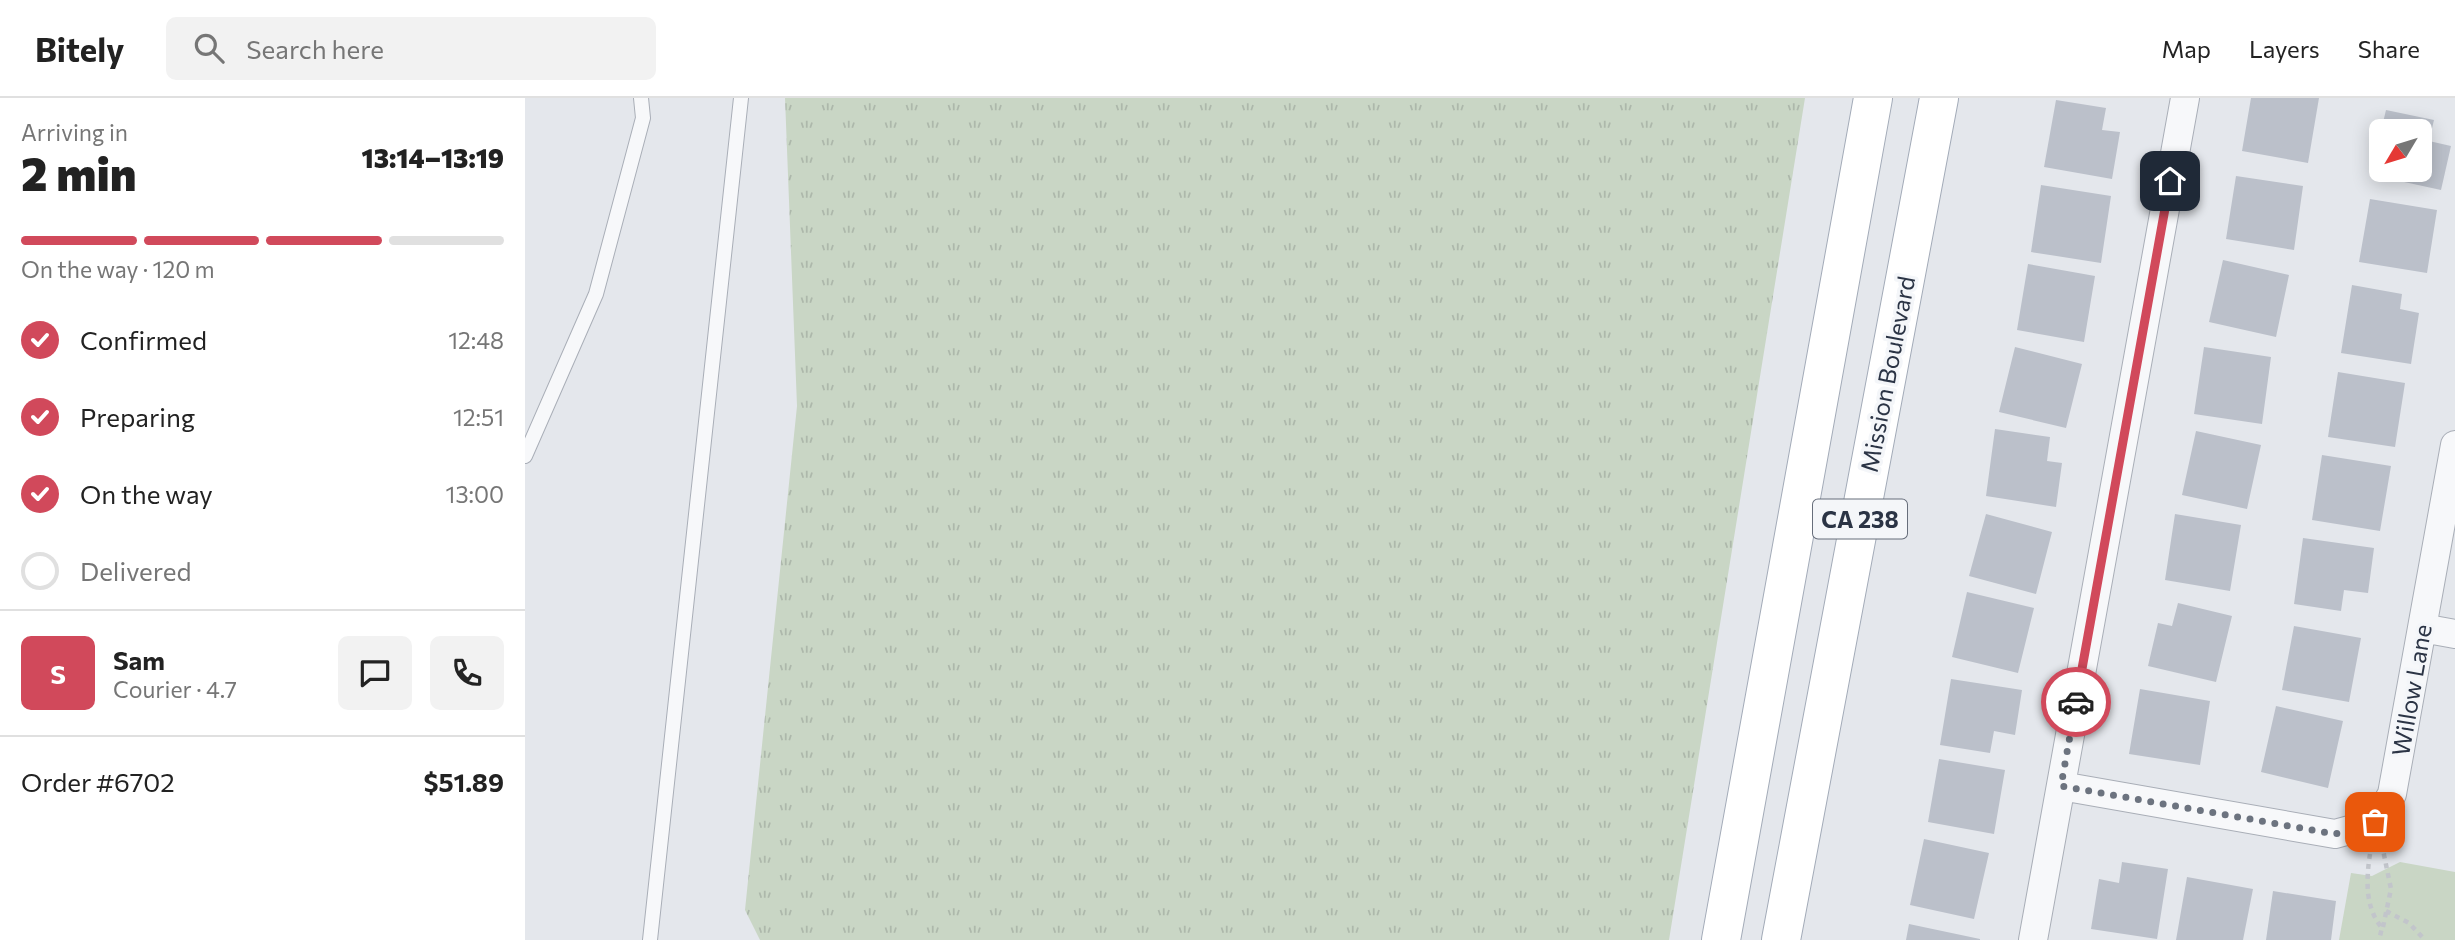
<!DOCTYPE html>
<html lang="en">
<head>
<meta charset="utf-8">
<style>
  :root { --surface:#fff; --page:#f2f2f2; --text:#222; --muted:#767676; --line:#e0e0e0; --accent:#d1495b }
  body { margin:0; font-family:Commissioner,sans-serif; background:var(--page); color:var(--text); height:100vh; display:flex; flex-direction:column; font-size:26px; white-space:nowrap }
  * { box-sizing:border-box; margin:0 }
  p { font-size:23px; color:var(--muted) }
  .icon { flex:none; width:38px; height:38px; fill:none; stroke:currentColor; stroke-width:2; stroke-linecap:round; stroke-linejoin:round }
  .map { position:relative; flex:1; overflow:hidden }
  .details { display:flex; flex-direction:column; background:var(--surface); width:525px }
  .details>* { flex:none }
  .needle { width:46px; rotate:232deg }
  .fabs { position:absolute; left:1844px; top:21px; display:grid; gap:14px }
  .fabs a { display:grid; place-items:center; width:63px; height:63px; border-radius:10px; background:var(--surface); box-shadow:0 4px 18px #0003; font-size:35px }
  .pin { position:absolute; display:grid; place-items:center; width:60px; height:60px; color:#fff; margin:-30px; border-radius:14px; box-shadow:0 4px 10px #0006 }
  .courier { position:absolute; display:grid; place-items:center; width:70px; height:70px; margin:-35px; border:5px solid #d1495b; border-radius:50%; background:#fff; color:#222; box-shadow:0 2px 9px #0007 }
  .summary em { font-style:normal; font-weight:800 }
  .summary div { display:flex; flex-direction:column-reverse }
  .summary { display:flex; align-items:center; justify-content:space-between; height:119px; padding:0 21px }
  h1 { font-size:46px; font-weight:800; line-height:52px }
  .bar { display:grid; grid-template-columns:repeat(4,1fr); gap:10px 7px; align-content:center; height:84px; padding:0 21px }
  .bar i { height:9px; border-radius:5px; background:var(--line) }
  .bar .current { background:var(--accent) }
  .bar p { grid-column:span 4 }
  .line { display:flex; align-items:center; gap:18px; padding:0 21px; border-top:2px solid var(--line) }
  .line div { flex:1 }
  .round { display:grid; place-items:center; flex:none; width:74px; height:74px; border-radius:10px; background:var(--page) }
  ol { padding:0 21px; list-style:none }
  li { display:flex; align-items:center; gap:21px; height:77px }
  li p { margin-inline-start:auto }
  li .icon { padding:7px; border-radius:50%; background:var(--accent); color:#fff; stroke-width:4 }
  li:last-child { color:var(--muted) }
  li i { width:38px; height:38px; border:4px solid var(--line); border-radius:50% }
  header { display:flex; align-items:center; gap:42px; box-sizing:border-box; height:98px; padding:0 35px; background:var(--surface); border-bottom:2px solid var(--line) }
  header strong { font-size:33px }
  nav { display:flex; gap:38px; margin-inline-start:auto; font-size:24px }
  .search { width:490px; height:63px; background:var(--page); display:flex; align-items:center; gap:18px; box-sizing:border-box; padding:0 24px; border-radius:10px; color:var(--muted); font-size:26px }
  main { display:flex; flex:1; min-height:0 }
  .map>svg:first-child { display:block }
</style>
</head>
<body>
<header>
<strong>Bitely</strong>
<div class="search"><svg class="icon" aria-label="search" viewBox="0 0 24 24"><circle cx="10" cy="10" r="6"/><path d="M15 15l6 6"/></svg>Search here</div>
<nav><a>Map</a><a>Layers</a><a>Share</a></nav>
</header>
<main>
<section class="details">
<div class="summary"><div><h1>2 min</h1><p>Arriving in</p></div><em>13:14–13:19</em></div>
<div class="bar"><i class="current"></i><i class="current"></i><i class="current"></i><i></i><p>On the way · 120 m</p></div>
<ol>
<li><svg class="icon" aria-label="check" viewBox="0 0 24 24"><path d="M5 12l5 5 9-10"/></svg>Confirmed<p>12:48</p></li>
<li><svg class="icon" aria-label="check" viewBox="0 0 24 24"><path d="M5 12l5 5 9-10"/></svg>Preparing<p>12:51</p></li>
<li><svg class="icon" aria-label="check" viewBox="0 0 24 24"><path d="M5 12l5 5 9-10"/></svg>On the way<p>13:00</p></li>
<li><i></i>Delivered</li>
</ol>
<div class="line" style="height:126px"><b class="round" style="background:var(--accent);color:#fff">S</b><div><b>Sam</b><p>Courier · 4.7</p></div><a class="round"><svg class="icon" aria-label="chat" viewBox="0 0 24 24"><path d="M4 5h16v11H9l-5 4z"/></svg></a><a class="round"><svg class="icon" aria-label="phone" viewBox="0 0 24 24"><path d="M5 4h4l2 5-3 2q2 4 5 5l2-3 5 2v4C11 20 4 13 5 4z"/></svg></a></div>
<div class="line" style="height:91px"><div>Order #6702</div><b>$51.89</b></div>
</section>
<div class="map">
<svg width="1930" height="842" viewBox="0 0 1930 842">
  <defs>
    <pattern id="grass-tufts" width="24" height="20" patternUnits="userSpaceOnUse" patternTransform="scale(1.75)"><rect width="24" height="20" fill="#c9d6c5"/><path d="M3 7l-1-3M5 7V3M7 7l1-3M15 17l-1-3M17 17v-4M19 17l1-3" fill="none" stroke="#adb8ab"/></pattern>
  </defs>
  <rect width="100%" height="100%" fill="#e4e7ec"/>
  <path fill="url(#grass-tufts)" d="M260,0H1280L1144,842H235L220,812L272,308Z"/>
  <path fill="#c9d6c5" d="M1875,764L1930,774V842H1814L1826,775L1847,778Z"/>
  <path fill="#bbc0ca" d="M1726,0H1794L1783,65L1717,53Z
    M1531,2L1581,10L1577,32L1595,34L1587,81L1519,69Z
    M1861,12L1909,22L1904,43L1926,48L1916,92L1847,77L1856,36L1857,72H1895V33H1856Z
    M1711,78L1778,88L1769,152L1701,141Z
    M1516,87L1586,98L1576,165L1506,154Z
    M1845,101L1912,112L1902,175L1834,164Z
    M1698,162L1764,177L1751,239L1684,224Z
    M1503,166L1570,178L1559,244L1492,232Z
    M1827,187L1877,196L1875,211L1894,215L1886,266L1816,255Z
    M1490,249L1557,266L1541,330L1474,314Z
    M1679,249L1746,259L1737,326L1669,316Z
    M1813,274L1880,285L1870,349L1803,339Z
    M1470,331L1525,339L1522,363L1537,365L1531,409L1461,398Z
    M1671,333L1736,347L1722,411L1657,397Z
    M1797,357L1866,368L1855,433L1787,422Z
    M1461,416L1527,434L1511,496L1444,478Z
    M1650,416L1716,427L1705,493L1640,482Z
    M1778,440L1849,450L1843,495L1819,492L1816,513L1769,506Z
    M1442,494L1509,510L1493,575L1427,559Z
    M1653,505L1707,518L1691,584L1623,568L1633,525L1647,528Z
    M1769,528L1836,540L1824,604L1757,592Z
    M1426,581L1497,592L1490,637L1469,633L1465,655L1415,647Z
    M1615,591L1685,603L1675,667L1604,656Z
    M1751,608L1818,623L1803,690L1736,674Z
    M1414,661L1480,672L1469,736L1403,724Z
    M1399,741L1464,755L1449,821L1385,807Z
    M1597,764L1643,771L1632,841L1566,831L1574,781L1594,785Z
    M1662,779L1728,791L1718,842H1651Z
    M1748,793L1811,803L1806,842H1741Z
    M1384,826L1455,841V842H1381Z"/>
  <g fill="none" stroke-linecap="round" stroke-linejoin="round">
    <defs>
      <path id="service" d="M0,358L71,196L118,20L116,0
        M125,842L216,0"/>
      <path id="minor" d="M1897,530L1930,536
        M1536,688L1810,736L1850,725L1867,696L1930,347
        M1508,842L1660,0"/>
      <path id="primary" d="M1196,842L1348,0
        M1256,842L1414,0"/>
    </defs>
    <use href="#service" stroke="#a9aeb7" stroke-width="16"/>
    <use href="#minor" stroke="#a9aeb7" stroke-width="30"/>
    <use href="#primary" stroke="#a3abb8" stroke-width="40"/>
    <path stroke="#c2c5cb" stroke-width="4.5" stroke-dasharray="5 5" stroke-linecap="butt" d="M1845,756C1841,782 1840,810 1857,830L1854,842
      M1861,813L1884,825L1900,842
      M1858,829L1866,791L1858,752"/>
    <use href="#service" stroke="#f7f8fa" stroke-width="14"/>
    <use href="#minor" stroke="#f7f8fa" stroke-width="28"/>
    <use href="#primary" stroke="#fff" stroke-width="38"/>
  </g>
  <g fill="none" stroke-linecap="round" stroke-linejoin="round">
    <path stroke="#6c737f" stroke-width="7" stroke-dasharray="0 12.6" d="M1551,604L1536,688L1810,736L1850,724"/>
    <path stroke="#d1495b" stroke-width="9" d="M1551,604L1645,83"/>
  </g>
  <g text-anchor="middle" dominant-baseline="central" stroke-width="7" stroke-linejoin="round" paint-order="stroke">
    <rect fill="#f4f6f9" stroke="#676e7b" stroke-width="2" x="1288" y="401.5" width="94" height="39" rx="5"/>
    <g font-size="23" font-weight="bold" fill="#2b3445">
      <text x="1335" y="421">CA 238</text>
    </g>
    <g font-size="24" fill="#2b3445" stroke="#f4f6f9">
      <text transform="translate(1362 276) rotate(-79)">Mission Boulevard</text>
      <text transform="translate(1886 592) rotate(-80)">Willow Lane</text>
    </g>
  </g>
</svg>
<div class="fabs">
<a><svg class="needle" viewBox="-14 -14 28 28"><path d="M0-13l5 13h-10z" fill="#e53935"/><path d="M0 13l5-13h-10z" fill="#767676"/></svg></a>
</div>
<div class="pin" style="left:1850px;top:724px;background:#ea580c"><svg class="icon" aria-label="bag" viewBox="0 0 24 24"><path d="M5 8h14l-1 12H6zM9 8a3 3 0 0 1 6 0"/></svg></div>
<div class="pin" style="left:1645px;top:83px;background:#1f2937"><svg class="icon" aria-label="home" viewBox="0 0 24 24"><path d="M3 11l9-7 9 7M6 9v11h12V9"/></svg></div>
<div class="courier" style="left:1551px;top:604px"><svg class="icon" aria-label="car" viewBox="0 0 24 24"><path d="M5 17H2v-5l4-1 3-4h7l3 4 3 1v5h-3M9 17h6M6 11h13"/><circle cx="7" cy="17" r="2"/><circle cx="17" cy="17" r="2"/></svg></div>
</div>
</main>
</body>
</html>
